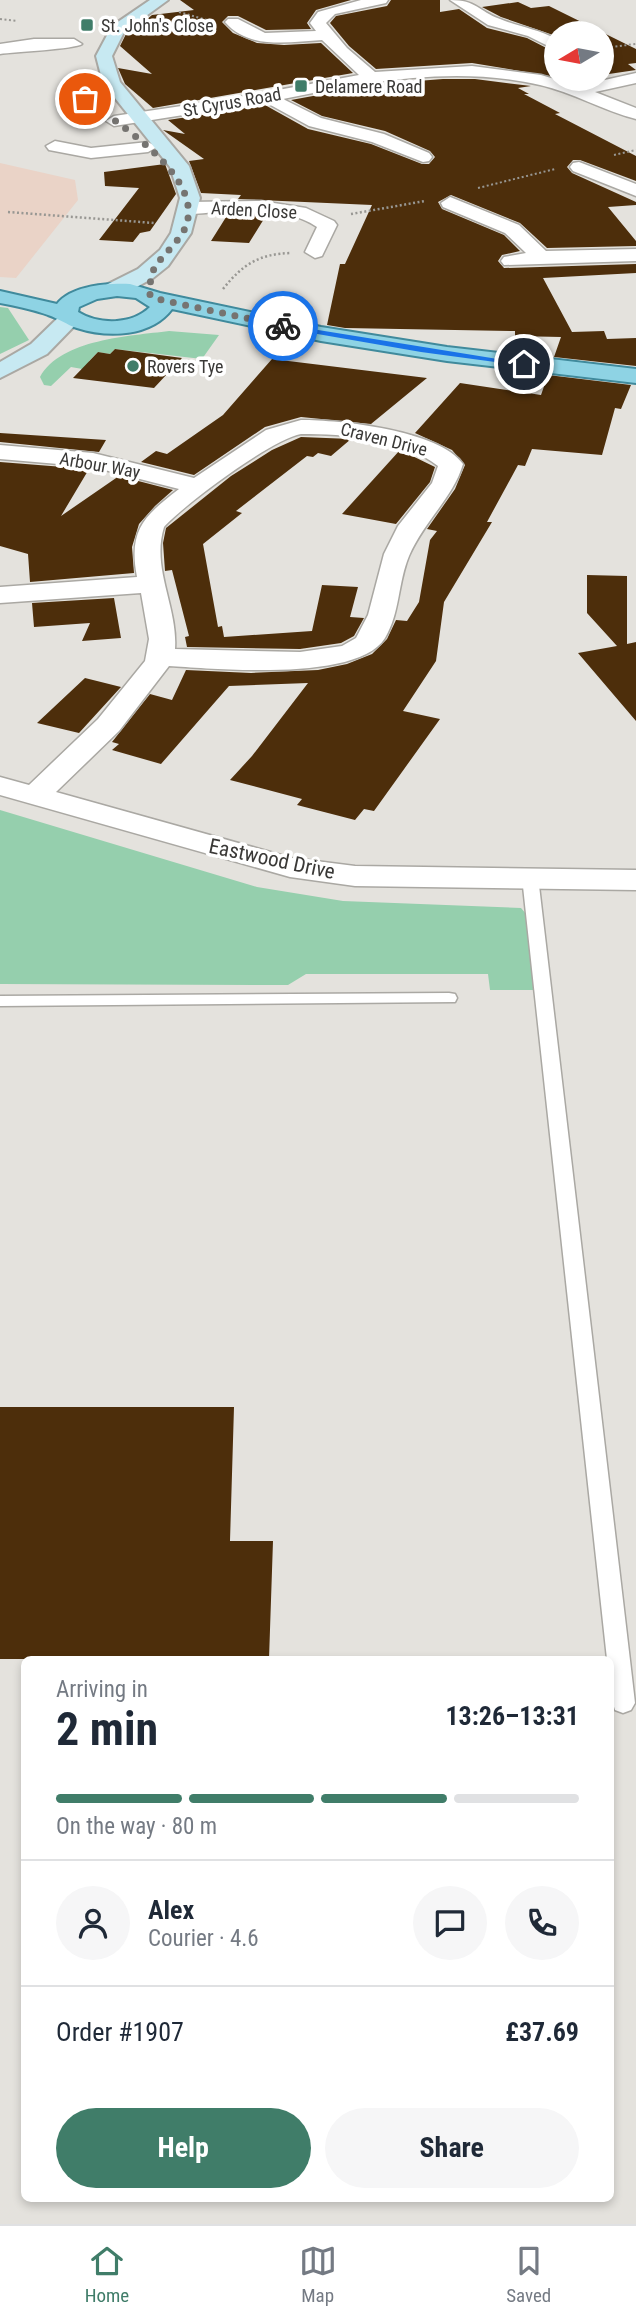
<!DOCTYPE html>
<html lang="en">
<head>
<meta charset="utf-8">
<style>
  :root { --surface:#fff; --page:#f6f6f7; --text:#1f2937; --muted:#747a83; --line:#e0e1e3; --accent:#407d69 }
  body { margin:0; font-family:"Roboto Condensed",sans-serif; background:var(--page); color:var(--text); height:100vh; display:flex; flex-direction:column; font-size:26px; white-space:nowrap }
  * { box-sizing:border-box; margin:0 }
  p { font-size:23px; color:var(--muted) }
  .icon { flex:none; width:38px; height:38px; fill:none; stroke:currentColor; stroke-width:2; stroke-linecap:round; stroke-linejoin:round }
  .map { position:relative; flex:1; overflow:hidden }
  .sheet { position:absolute; left:21px; top:1656px; width:593px; height:546px; display:flex; flex-direction:column; background:var(--surface); border-radius:10px; box-shadow:0 4px 10px #0003 }
  .sheet>* { flex:none }
  .needle { width:46px; rotate:260deg }
  .tools { position:absolute; left:544px; top:21px; display:grid; gap:14px }
  .tools a { display:grid; place-items:center; width:70px; height:70px; border-radius:50%; background:var(--surface); box-shadow:0 4px 10px #0003; font-size:35px }
  .pin { position:absolute; display:grid; place-items:center; width:60px; height:60px; color:#fff; margin:-30px; border:4px solid #fff; border-radius:50%; box-shadow:0 2px 7px #0007 }
  .courier { position:absolute; display:grid; place-items:center; width:70px; height:70px; margin:-35px; border:5px solid #1a73e8; border-radius:50%; background:#fff; color:#222; box-shadow:0 2px 9px #0007 }
  .summary em { font-style:normal; font-weight:700 }
  .summary div { display:flex; flex-direction:column-reverse }
  .summary { display:flex; align-items:center; justify-content:space-between; height:119px; padding:0 35px }
  h1 { font-size:46px; font-weight:700; line-height:52px }
  .bar { display:grid; grid-template-columns:repeat(4,1fr); gap:10px 7px; align-content:center; height:84px; padding:0 35px }
  .bar i { height:9px; border-radius:5px; background:var(--line) }
  .bar .on { background:var(--accent) }
  .bar p { grid-column:span 4 }
  .line { display:flex; align-items:center; gap:18px; padding:0 35px; border-top:2px solid var(--line) }
  .line div { flex:1 }
  .round { display:grid; place-items:center; flex:none; width:74px; height:74px; border-radius:37px; background:var(--page) }
  .action { display:flex; gap:14px; margin-top:auto; padding:14px 35px }
  .action a { flex:1; height:80px; border-radius:42px; background:var(--accent); color:#fff; font-size:28px; font-weight:700; line-height:80px; text-align:center }
  .action a+a { background:var(--page); color:var(--text) }
  .tabs { display:flex; justify-content:space-around; align-items:center; height:98px; border-top:2px solid var(--line); background:var(--surface); font-size:19px; color:var(--muted) }
  .tabs a { display:grid; justify-items:center; gap:4px }
  .tabs .on { color:var(--accent) }
  .map>svg:first-child { display:block }
</style>
</head>
<body>
<div class="map">
<svg width="636" height="2224" viewBox="0 0 636 2224">
  <rect width="100%" height="100%" fill="#e4e2dd"/>
  <path fill="#ead3c7" d="M0,163L75,180L78,200L16,278L0,277Z"/>
  <path fill="#95cfad" d="M0,307L8,308L29,340L0,354Z
    M169,331L219,335L202,359L115,349L110,354L98,352L89,361L88,370L71,367L51,386L44,385L40,377C61,339 130,336 169,331Z
    M0,810L257,887L343,901L521,908C540,927 533,964 534,990H490L488,974H306L288,985L0,984Z"/>
  <path fill="#4d2e0b" d="M180,0H351L316,10L307,23L311,29L266,30L238,16H228L222,22L233,33L257,43L284,45L321,43L353,73L153,108L125,84L118,68L152,74L120,46L126,34L132,32L130,31L135,27L153,25L146,20L152,15L194,10Z
    M391,0H440V12L459,9L487,28L527,38L556,53V77L472,63L376,69L349,46L330,23L336,16L387,6Z
    M518,2L531,8L549,6L636,49V63L628,64L636,70L602,75V33H556V36L501,17L482,7Z
    M443,79H475L531,86L518,88L529,94H524L560,113L555,114L636,156V181L580,160H573L567,167L572,173L636,202V205L608,207L636,241V246L547,248L520,223L451,195L438,202L442,209L504,235L520,251L502,255L498,261L504,268L636,264V273L543,278L572,332L604,331L607,339L636,338V366L554,357L561,337L515,336V331L345,328L327,325L340,264H345L372,205L238,199L241,195L201,193L189,161L204,159L163,130L185,134L168,120L265,105L308,129L371,144L422,164H429L435,157L430,151L385,131L322,116L291,100L379,84Z
    M165,164L176,194L150,231L140,233L133,242L99,240L139,188L105,186L104,172Z
    M228,214L255,213L267,214L249,243L211,241Z
    M115,349L182,358L154,388L73,378L98,352L110,354Z
    M272,359L427,378L371,424L301,417L265,427L194,475L141,462L156,451L167,454L223,415Z
    M548,375L631,385L621,409L615,408L602,455L532,449L525,466L518,465L487,522H492L444,602L436,661L403,711L440,719L374,811L364,809L355,820L297,805L302,799L230,780L252,756L308,683L229,686L161,764L112,750L119,744L112,742L150,694L172,700L186,670L251,673L318,670L347,664L372,654L387,639L396,620L407,621L419,602L430,540L437,531L427,529L455,489L465,465L452,450L415,433L460,383L541,395Z
    M0,433L106,440L99,452L0,442Z
    M301,437L351,439L331,456L318,453L313,457L307,456L236,511L242,513L203,544L218,627L222,626L224,637L312,631L322,585L358,587L350,617L364,618L354,636L341,643L300,649L187,647L185,637L189,636L172,570L165,571L163,543L166,528L231,476L272,450Z
    M400,450L435,467L430,482L396,524L342,514Z
    M0,462L89,469L61,516L119,476L173,490L155,506L139,524L132,547L134,573L30,582L28,554L0,546Z
    M587,575L627,576V644L636,642V721L578,653L617,646L587,613Z
    M114,598L121,638L82,641L90,623L34,627L32,603Z
    M85,678L121,687L79,733L37,723Z
    M0,1407H234L230,1541H273L269,1659H0Z"/>
  <g fill="none" stroke-linecap="round" stroke-linejoin="round">
    <defs>
      <path id="lane" d="M530,872L538,877L635,1703L631,1710L623,1713L615,1710L611,1697V1659H607L522,877Z
        M449,993L455,994L457,998L455,1002L0,1006V996Z"/>
      <path id="street" d="M361,0H388L386,3L335,14L326,23L347,48L375,72L472,66L541,75L578,86L636,73V83L595,92L636,108V119C603,111 573,92 540,85C454,65 367,82 283,99L321,118L384,134L429,153L432,157L429,161L423,162L372,142L309,126L265,102L114,126L106,121L114,116L229,99L359,75L322,40C290,42 249,50 225,22L228,19H238L265,33L316,31L310,23L318,12Z
        M450,0C477,0 478,11 500,19C519,27 538,29 556,39V50L528,36L488,25Z
        M34,39H74L82,44C76,49 14,52 0,54V44Z
        M55,141L91,148L148,142L157,147L148,152L91,158L49,150L46,146Z
        M579,162L636,184V196L573,171L570,167L573,163Z
        M450,197L519,225L546,251L636,249V261L504,265L501,261L504,257L526,253L505,233L443,207L441,203Z
        M261,201L306,208L334,221L337,225L322,256L315,258L305,252L317,227C282,203 229,212 189,214L180,208L189,202Z
        M301,420C340,420 439,430 463,464C453,498 424,521 409,556C398,582 400,613 385,638C358,682 217,669 169,666L119,731L56,792L292,858L355,866L636,870V890L355,886L290,877L0,795V777L29,785L98,719L145,661L149,639L141,593L0,603V587L137,577C128,530 144,516 179,489L93,467L0,459V445L93,453L194,478L266,430ZM301,434C345,434 402,438 438,466L432,483L398,526L384,554L368,615L356,638L342,646L300,652L175,649C178,607 151,569 164,527C185,504 272,439 301,434Z"/>
      <path id="secondary" d="M150,0H168L124,32L112,56L120,82L189,166L200,198L191,233L168,266L153,278L122,295H106L103,290L106,285L138,269L160,250L171,233L180,198L170,167L103,83L96,56L112,26Z
        M71,311L79,313L82,318L47,354L0,378V362L31,344L63,313Z"/>
      <path id="primary" d="M130,284L160,293L321,327L447,347L636,369V383L447,361L321,341L172,309C151,337 108,338 77,328C67,325 58,318 48,315C32,309 16,306 0,303V291L57,304C72,285 109,283 130,284ZM117,296L136,298L150,307C132,325 99,325 78,312L79,307L97,299Z"/>
    </defs>
    <use href="#lane" stroke="#aaa8a3" stroke-width="3"/>
    <use href="#street" stroke="#aaa8a3" stroke-width="3"/>
    <use href="#secondary" stroke="#aaa8a3" stroke-width="4"/>
    <use href="#primary" stroke="#408a9c" stroke-width="4"/>
    <path stroke="#989793" stroke-width="2" stroke-dasharray="2 2.5" stroke-linecap="butt" d="M179,12L207,20
      M0,19L17,21
      M602,48L636,44
      M614,155L636,150
      M478,188L555,169"/>
    <path stroke="#989793" stroke-width="2.5" stroke-dasharray="2 2.5" stroke-linecap="butt" d="M8,212L154,223
      M351,214L425,201
      M223,289C243,264 259,254 291,253"/>
    <use href="#lane" fill="#fff" fill-rule="evenodd"/>
    <use href="#street" fill="#fff" fill-rule="evenodd"/>
    <use href="#secondary" fill="#c7e9f2" fill-rule="evenodd"/>
    <use href="#primary" fill="#8ed3e4" fill-rule="evenodd"/>
  </g>
  <path fill="#1a73e8" d="M281,324L528,364L524,366L421,352L283,328Z"/>
  <g fill="none" stroke-linecap="round" stroke-linejoin="round">
    <path stroke="#767471" stroke-width="7" stroke-dasharray="0 12.6" d="M85,99C118,124 204,176 186,226C179,244 156,259 152,274C150,280 150,289 150,295L157,299L283,326"/>
  </g>
  <g fill="#407d69" stroke="#fff" stroke-width="2.5">
    <rect x="80" y="18" width="14" height="14" rx="3.5"/>
    <rect x="294" y="79" width="14" height="14" rx="3.5"/>
    <circle cx="133" cy="366" r="7"/>
  </g>
  <g text-anchor="middle" dominant-baseline="central" stroke-width="7" stroke-linejoin="round" paint-order="stroke">
    <g font-size="18" fill="#3a3937" stroke="#fff" text-anchor="start">
      <text x="101" y="25">St. John's Close</text>
      <text x="315" y="86">Delamere Road</text>
      <text x="147" y="366">Rovers Tye</text>
    </g>
    <g font-size="18" fill="#3a3937" stroke="#fff">
      <text transform="translate(232 102) rotate(-10)">St Cyrus Road</text>
      <text transform="translate(254 210) rotate(3)">Arden Close</text>
      <text transform="translate(384 439) rotate(14)">Craven Drive</text>
      <text transform="translate(100 465) rotate(10)">Arbour Way</text>
    </g>
    <g font-size="21" fill="#3a3937" stroke="#fff">
      <text transform="translate(272 859) rotate(12)">Eastwood Drive</text>
    </g>
  </g>
</svg>
<div class="tools">
<a><svg class="needle" viewBox="-14 -14 28 28"><path d="M0-13l5 13h-10z" fill="#e53935"/><path d="M0 13l5-13h-10z" fill="#747a83"/></svg></a>
</div>
<div class="pin" style="left:85px;top:99px;background:#ea580c"><svg class="icon" aria-label="bag" viewBox="0 0 24 24"><path d="M5 8h14l-1 12H6zM9 8a3 3 0 0 1 6 0"/></svg></div>
<div class="pin" style="left:524px;top:364px;background:#1f2937"><svg class="icon" aria-label="home" viewBox="0 0 24 24"><path d="M3 11l9-7 9 7M6 9v11h12V9"/></svg></div>
<div class="courier" style="left:283px;top:326px"><svg class="icon" aria-label="bike" viewBox="0 0 24 24"><circle cx="6" cy="16" r="4"/><circle cx="18" cy="16" r="4"/><path d="M6 16l4-8h5l3 8M10 8l3 8H6M13 5h3"/></svg></div>
<section class="sheet">
<div class="summary"><div><h1>2 min</h1><p>Arriving in</p></div><em>13:26–13:31</em></div>
<div class="bar"><i class="on"></i><i class="on"></i><i class="on"></i><i></i><p>On the way · 80 m</p></div>
<div class="line" style="height:126px"><a class="round"><svg class="icon" aria-label="person" viewBox="0 0 24 24"><circle cx="12" cy="8" r="4"/><path d="M4 21q1-7 8-7t8 7"/></svg></a><div><b>Alex</b><p>Courier · 4.6</p></div><a class="round"><svg class="icon" aria-label="chat" viewBox="0 0 24 24"><path d="M4 5h16v11H9l-5 4z"/></svg></a><a class="round"><svg class="icon" aria-label="phone" viewBox="0 0 24 24"><path d="M5 4h4l2 5-3 2q2 4 5 5l2-3 5 2v4C11 20 4 13 5 4z"/></svg></a></div>
<div class="line" style="height:91px"><div>Order #1907</div><b>£37.69</b></div>
<div class="action"><a>Help</a><a>Share</a></div>
</section>
</div>
<nav class="tabs">
<a class="on"><svg class="icon" aria-label="home" viewBox="0 0 24 24"><path d="M3 11l9-7 9 7M6 9v11h12V9"/></svg>Home</a>
<a><svg class="icon" aria-label="map" viewBox="0 0 24 24"><path d="M3 6l6-2 6 2 6-2v14l-6 2-6-2-6 2zM9 4v14M15 6v14"/></svg>Map</a>
<a><svg class="icon" aria-label="saved" viewBox="0 0 24 24"><path d="M7 4h10v16l-5-4-5 4z"/></svg>Saved</a>
</nav>
</body>
</html>
